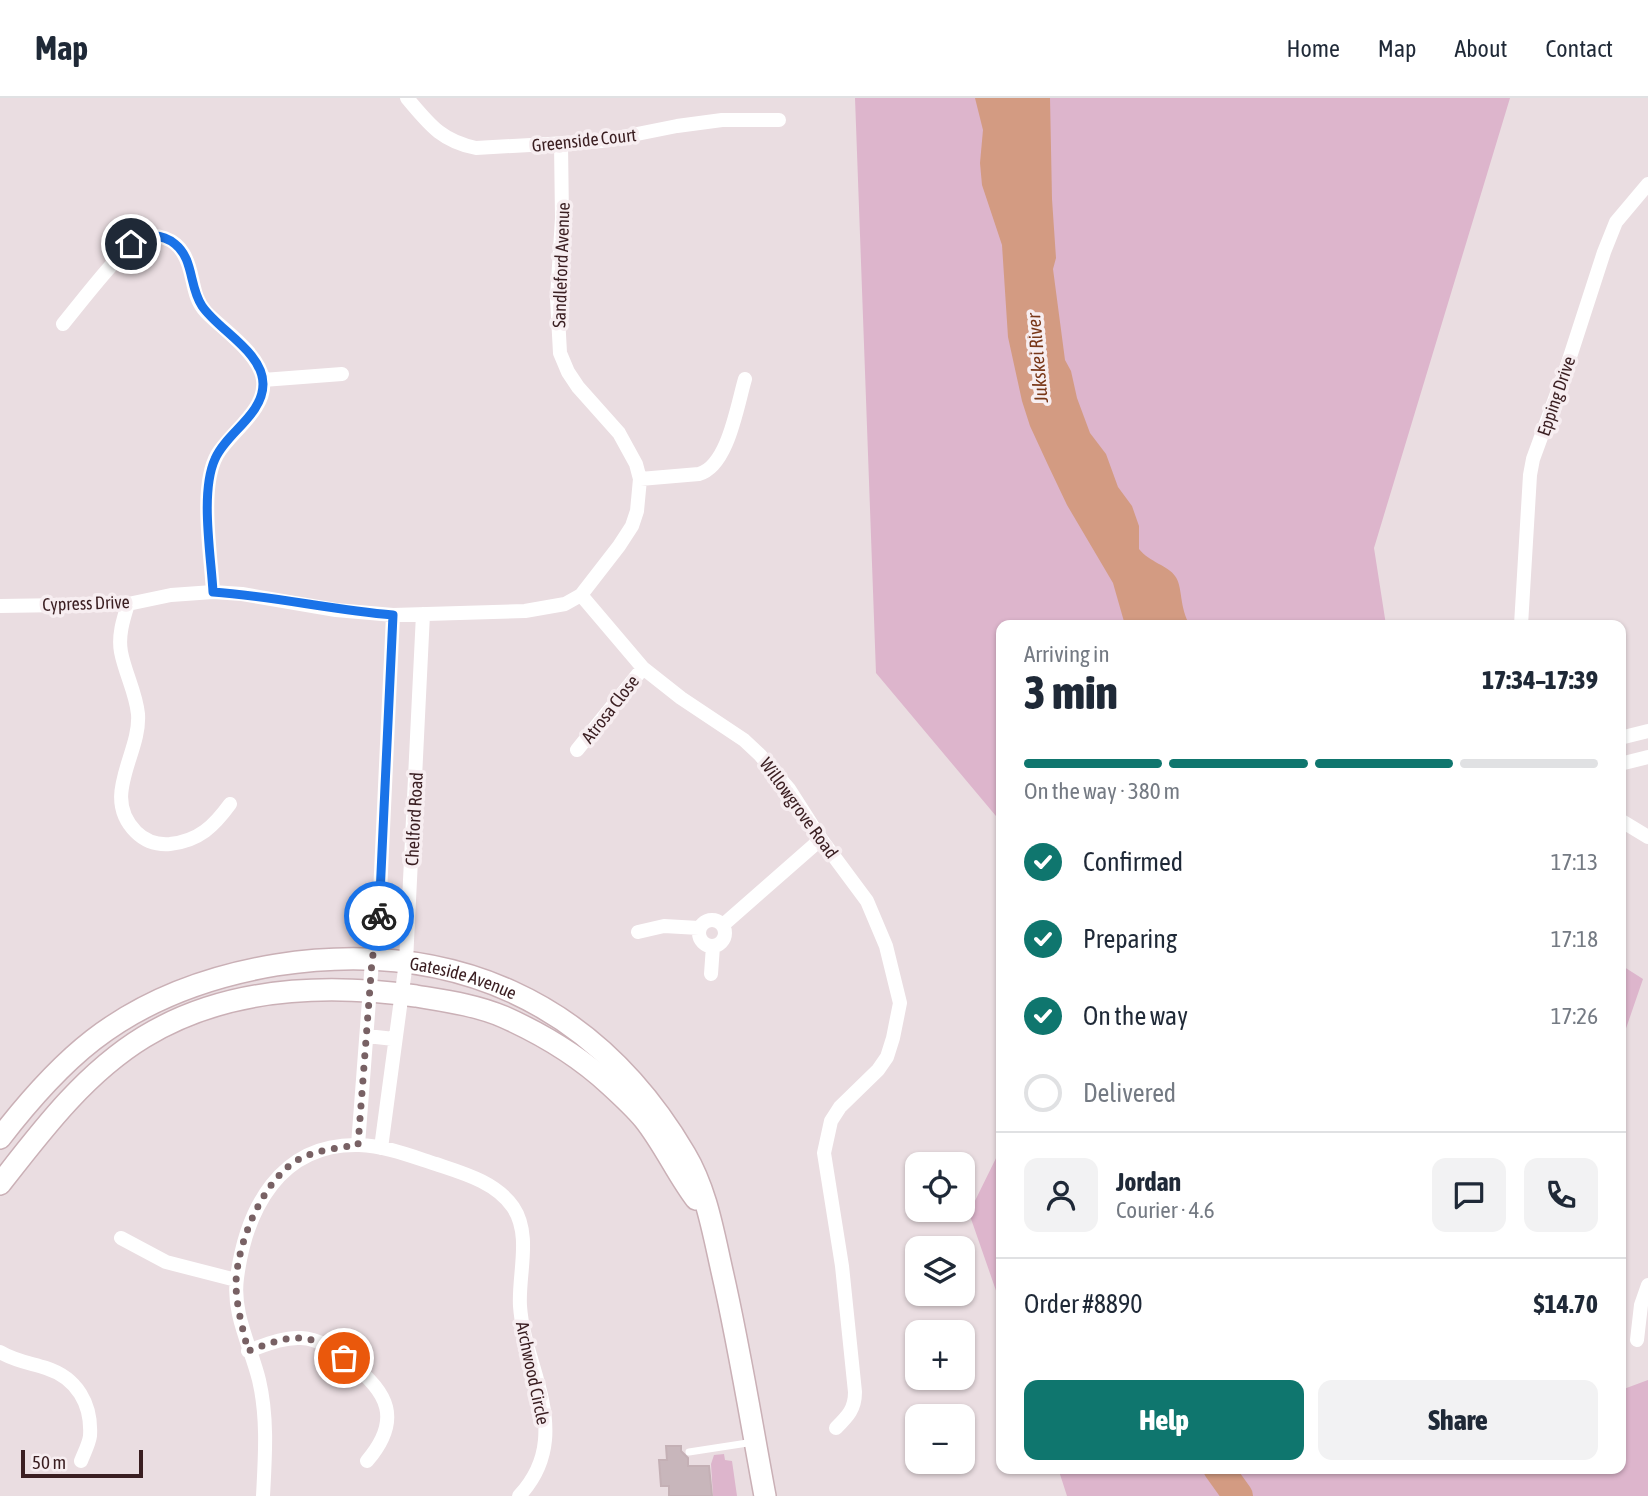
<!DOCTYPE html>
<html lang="en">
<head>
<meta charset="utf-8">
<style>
  :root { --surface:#fff; --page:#f2f2f3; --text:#1f2937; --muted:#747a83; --line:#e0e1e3; --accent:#0f766e }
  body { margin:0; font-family:"Asap Condensed",sans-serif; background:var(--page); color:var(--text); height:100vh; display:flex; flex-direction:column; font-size:26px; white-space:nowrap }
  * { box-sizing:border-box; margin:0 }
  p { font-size:23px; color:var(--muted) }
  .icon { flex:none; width:38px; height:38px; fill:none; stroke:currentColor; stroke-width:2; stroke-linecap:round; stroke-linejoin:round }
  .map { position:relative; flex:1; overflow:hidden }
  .sheet { position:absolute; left:996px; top:522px; width:630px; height:854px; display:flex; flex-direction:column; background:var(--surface); border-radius:14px; box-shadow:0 2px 5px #0004 }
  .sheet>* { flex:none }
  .tools { position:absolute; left:905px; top:1054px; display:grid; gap:14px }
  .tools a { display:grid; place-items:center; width:70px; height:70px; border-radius:14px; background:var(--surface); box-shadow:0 2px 5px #0004; font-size:35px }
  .scale { position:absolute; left:21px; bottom:18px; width:122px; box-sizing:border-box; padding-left:7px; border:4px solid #3a1e21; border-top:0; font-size:19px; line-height:24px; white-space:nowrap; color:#3a1e21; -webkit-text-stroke:5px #f7eef1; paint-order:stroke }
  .pin { position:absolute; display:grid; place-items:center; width:60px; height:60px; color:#fff; margin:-30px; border:4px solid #fff; border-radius:50%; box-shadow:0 2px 7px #0007 }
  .courier { position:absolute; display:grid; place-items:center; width:70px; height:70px; margin:-35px; border:5px solid #1a73e8; border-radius:50%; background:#fff; color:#222; box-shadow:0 2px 9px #0007 }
  .headline em { font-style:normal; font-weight:800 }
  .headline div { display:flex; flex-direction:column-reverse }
  .headline { display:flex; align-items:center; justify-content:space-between; height:119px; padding:0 28px }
  h1 { font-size:46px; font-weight:800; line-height:52px }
  .bar { display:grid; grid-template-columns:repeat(4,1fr); gap:10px 7px; align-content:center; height:84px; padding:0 28px }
  .bar i { height:9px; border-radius:5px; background:var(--line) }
  .bar .on { background:var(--accent) }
  .bar p { grid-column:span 4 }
  .line { display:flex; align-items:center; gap:18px; padding:0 28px; border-top:2px solid var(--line) }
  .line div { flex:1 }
  .round { display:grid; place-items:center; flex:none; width:74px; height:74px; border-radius:14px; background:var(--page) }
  ol { padding:0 28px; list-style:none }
  li { display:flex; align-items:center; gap:21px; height:77px }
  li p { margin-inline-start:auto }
  li .icon { padding:7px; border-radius:50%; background:var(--accent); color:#fff; stroke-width:4 }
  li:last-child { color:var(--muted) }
  li i { width:38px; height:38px; border:4px solid var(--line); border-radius:50% }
  .button { display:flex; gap:14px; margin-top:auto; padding:14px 28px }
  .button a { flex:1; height:80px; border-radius:14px; background:var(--accent); color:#fff; font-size:28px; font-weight:800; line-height:80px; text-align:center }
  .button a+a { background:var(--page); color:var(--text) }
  header { display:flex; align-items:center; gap:42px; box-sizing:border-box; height:98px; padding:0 35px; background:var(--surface); border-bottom:2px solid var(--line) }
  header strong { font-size:33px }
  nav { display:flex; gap:38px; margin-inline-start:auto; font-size:24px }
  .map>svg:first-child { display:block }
</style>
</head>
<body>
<header>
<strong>Map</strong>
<nav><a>Home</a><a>Map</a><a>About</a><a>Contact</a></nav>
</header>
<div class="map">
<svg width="1648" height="1398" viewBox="0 0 1648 1398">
  <rect width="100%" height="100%" fill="#eadde1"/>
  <path fill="#ddb5cc" d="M855,0H1510L1374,450L1386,527H1001V724L876,575Z
    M1621,867L1643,881L1621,945Z
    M1001,1050V1207L969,1115Z
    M1648,1282V1398H1067L1058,1370H1620L1621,1292Z
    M724,1356L725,1362L732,1363L737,1398H713L711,1366L714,1357Z"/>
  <path fill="#d39b82" d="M975,0H1050L1052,101L1056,160L1053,171L1065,262L1071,273L1077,300L1090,335L1106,356L1118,389L1132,408L1139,428V451C1149,464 1169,468 1175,478C1183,488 1179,510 1190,527H1125L1113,485L1067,407L1048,367L1030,328L1022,303L1008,239L1002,147L982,87L980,65L983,32Z"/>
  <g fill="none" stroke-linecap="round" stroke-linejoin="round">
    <path stroke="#d39b82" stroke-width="30" d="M1218,1370L1238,1398"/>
  </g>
  <path fill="#c8b6bb" stroke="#c4b0b5" stroke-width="2" d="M666,1348H681V1353L688,1360V1368H709L712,1398H669V1388H661L659,1362H667Z"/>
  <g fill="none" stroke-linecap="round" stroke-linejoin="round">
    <defs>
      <g id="secondary">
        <path id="s1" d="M0,1040C27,1005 57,970 93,942C146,901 210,878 276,867C450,840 594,902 685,1056C706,1091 713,1133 722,1173C739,1247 751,1323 765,1398"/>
        <path d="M0,1086C42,1032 85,975 144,939C226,889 323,885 416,898C446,903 476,907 504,919C542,936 580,959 610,987C622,998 634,1009 644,1021C664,1046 677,1076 696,1101"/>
      </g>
    </defs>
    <use href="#secondary" stroke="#cab0b6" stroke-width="24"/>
    <path stroke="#fff" stroke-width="7" d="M689,1354L754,1344"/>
    <path stroke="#fff" stroke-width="14" d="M407,0C429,26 441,43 476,50L602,43L677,28L722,22H779
      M63,226C78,208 124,147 141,140C156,134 175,141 183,155C195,173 190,197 206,214C223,232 260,256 263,282C267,312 230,334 217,357C199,389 211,457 213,494
      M263,282L342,276
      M640,381L699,376C728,368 737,308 745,281
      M581,497L643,570L681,600L744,642L760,657L789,691L821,741L867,803L886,848L900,905L893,940L887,959L878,972L840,1009L831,1023L824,1055L842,1168L855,1294C855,1311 848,1318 836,1330
      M128,506C123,522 118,538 121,554C125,575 136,595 138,616C141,656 100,698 136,734C145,743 157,747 170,746C199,743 214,728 230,706
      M0,508L128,506L171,497L213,494L242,496L336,512L393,517L525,513L565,506L581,497L619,448L632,428L637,413L640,381L636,366L619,335L578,289L568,274L560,255L557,200L562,120L561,46
      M1521,527L1530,377L1533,361L1567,268L1604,154L1616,124L1648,86
      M1620,640L1648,633
      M577,652L643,570
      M1620,666L1648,659
      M1620,722L1648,739
      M699 835a13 13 0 1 1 26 0a13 13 0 1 1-26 0Z
      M723,827L821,741
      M638,834L664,828L699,830
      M711,876L713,848
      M367,938L394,941
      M358,1047L372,863L379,817L393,517
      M381,1050L406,864L423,516
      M121,1140L166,1164L236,1182
      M1637,1242L1641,1207L1648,1187
      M248,1253C265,1247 283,1239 301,1240C321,1241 334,1252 349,1264C389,1294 402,1322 367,1363
      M0,1254C15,1263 30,1265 46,1270C77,1280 92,1306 90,1338C89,1346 84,1355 81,1363
      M263,1398C265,1360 268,1320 259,1282C251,1249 232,1216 237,1180C246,1111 280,1045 359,1047C386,1048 411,1058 436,1066C463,1075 496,1084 513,1109C532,1137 518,1177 520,1208C523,1253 549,1296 545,1342C543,1364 534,1382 519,1398"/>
    <use href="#secondary" stroke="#fff" stroke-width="21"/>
  </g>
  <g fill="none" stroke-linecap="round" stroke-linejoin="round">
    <path stroke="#786164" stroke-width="7" stroke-dasharray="0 12.6" d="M344,1260C306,1231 290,1238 248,1253C243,1231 236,1208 236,1185C237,1146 262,1084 296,1063C314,1052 337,1050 358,1047L372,863L379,818"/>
    <path stroke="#1a73e8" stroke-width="9" d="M131,146C145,137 160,134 175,146C194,161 189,189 202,208C218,232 263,254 263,286C263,317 226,335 215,361C200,394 211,457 213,494C273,498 332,512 393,517L379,818"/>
  </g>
  <g text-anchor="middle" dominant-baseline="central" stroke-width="7" stroke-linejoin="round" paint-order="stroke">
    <g font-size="18" fill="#3a1e21" stroke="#f7eef1">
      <text transform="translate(584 42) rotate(-6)">Greenside Court</text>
      <text transform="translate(561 167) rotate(-88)">Sandleford Avenue</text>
      <text transform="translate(1556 298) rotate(-71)">Epping Drive</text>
      <text transform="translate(86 505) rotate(-2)">Cypress Drive</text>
      <text transform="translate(610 611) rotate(-52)">Atrosa Close</text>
      <text transform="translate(799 710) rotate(54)">Willowgrove Road</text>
      <text transform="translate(414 721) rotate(-87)">Chelford Road</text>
      <text stroke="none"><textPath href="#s1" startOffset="525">Gateside Avenue</textPath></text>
      <text transform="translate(533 1275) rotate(78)">Archwood Circle</text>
    </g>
    <g font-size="19" font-style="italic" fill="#783617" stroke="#f7eef1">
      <text transform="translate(1037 260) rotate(-95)">Jukskei River</text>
    </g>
  </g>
</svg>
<div class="tools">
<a><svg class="icon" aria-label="locate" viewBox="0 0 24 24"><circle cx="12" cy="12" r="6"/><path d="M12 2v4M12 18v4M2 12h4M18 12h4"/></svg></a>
<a><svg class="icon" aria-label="layers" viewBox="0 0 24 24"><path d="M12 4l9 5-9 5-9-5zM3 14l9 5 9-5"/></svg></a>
<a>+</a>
<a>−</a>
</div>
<div class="scale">50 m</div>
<div class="pin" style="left:344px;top:1260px;background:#ea580c"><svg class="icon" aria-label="bag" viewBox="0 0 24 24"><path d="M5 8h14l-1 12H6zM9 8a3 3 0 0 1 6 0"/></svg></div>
<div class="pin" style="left:131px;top:146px;background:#1f2937"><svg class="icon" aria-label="home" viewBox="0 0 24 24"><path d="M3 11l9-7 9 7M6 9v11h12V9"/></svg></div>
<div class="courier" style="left:379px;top:818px"><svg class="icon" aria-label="bike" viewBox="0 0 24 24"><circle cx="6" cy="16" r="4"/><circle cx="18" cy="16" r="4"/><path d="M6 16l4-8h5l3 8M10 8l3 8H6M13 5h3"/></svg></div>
<section class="sheet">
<div class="headline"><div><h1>3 min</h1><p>Arriving in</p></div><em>17:34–17:39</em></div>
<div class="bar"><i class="on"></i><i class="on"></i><i class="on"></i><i></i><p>On the way · 380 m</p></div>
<ol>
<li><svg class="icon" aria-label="check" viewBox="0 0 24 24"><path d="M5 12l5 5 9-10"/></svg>Confirmed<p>17:13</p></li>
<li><svg class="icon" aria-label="check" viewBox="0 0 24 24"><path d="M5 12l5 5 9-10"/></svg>Preparing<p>17:18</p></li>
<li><svg class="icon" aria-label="check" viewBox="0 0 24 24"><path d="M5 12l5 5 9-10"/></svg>On the way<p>17:26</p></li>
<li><i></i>Delivered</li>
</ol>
<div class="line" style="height:126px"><a class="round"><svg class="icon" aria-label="person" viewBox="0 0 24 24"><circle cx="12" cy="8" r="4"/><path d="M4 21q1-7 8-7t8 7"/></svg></a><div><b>Jordan</b><p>Courier · 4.6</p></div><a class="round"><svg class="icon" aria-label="chat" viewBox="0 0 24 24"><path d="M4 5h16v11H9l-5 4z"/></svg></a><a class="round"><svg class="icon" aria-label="phone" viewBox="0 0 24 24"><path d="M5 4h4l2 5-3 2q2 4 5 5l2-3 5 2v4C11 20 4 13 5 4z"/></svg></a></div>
<div class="line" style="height:91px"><div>Order #8890</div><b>$14.70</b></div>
<div class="button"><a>Help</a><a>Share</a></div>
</section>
</div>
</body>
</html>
